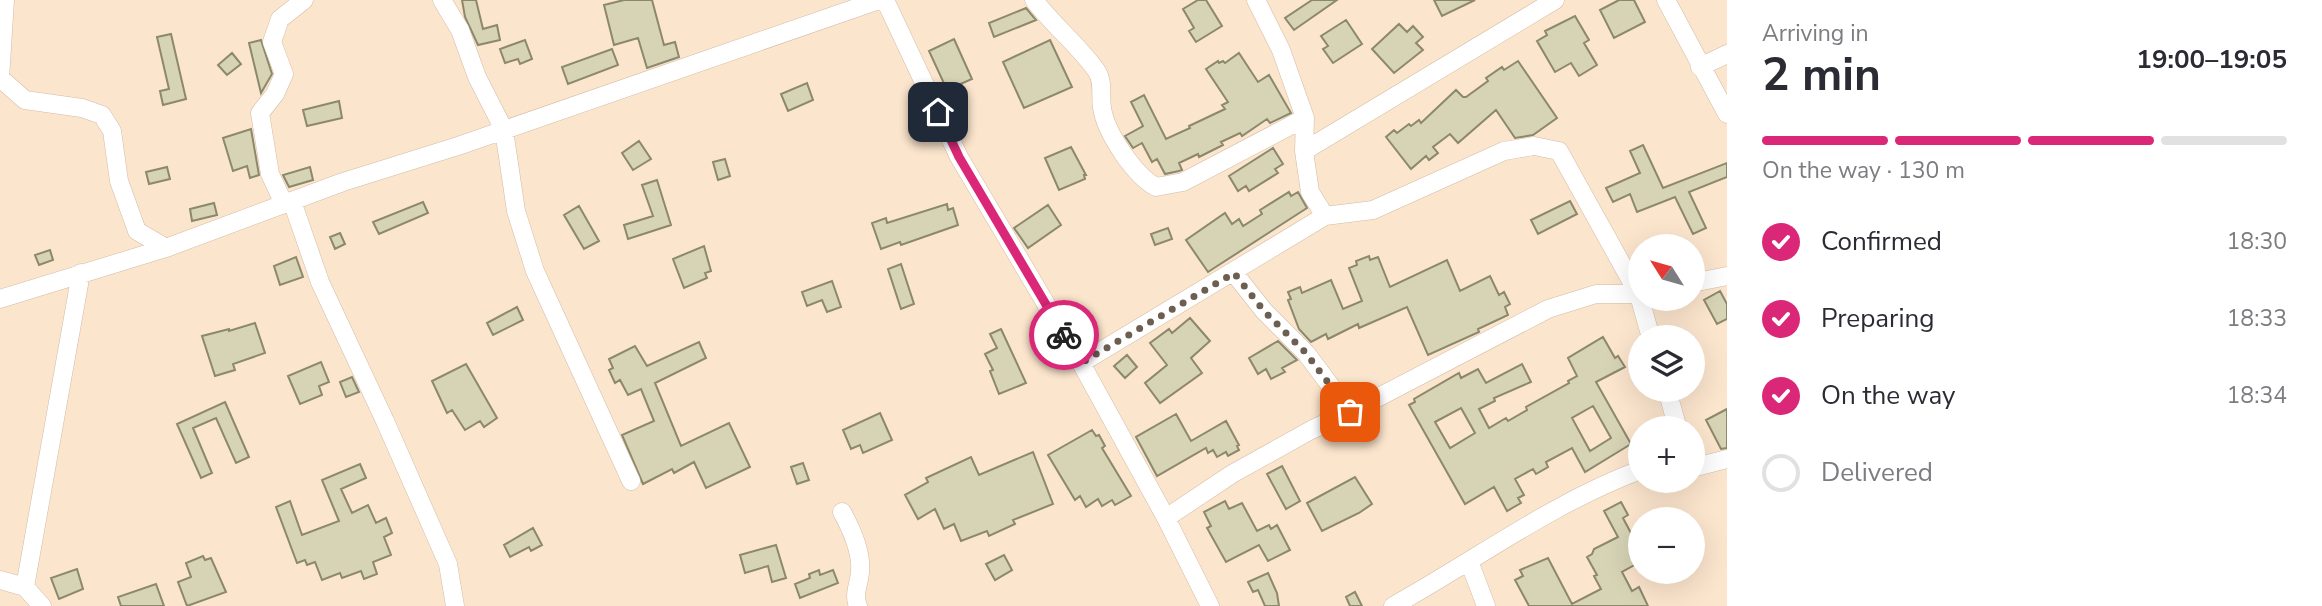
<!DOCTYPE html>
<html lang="en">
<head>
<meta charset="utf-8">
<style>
  :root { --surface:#fff; --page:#f2f2f3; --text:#2b2b33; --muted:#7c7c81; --line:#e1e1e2; --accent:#db2777 }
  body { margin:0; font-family:"Nunito Sans",sans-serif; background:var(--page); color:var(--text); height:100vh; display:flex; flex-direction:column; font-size:26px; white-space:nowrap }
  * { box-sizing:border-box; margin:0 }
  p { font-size:23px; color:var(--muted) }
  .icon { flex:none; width:38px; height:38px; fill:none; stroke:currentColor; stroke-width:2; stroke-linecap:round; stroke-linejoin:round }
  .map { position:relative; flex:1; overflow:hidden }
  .side { display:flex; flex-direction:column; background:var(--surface); width:595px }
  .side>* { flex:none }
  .needle { width:46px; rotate:307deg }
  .buttons { position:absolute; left:1628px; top:234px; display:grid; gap:14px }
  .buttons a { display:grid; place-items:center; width:77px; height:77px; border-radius:50%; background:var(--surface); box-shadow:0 7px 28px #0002; font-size:35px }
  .pin { position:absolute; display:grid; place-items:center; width:60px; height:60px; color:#fff; margin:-30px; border-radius:14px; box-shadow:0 4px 10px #0006 }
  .courier { position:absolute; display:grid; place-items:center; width:70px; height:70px; margin:-35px; border:5px solid #db2777; border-radius:50%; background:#fff; color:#222; box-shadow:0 2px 9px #0007 }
  .summary em { font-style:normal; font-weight:700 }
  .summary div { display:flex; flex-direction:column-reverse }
  .summary { display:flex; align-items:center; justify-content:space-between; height:119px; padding:0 35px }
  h1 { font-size:46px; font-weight:700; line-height:52px }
  .bar { display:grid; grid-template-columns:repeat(4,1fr); gap:10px 7px; align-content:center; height:84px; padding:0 35px }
  .bar i { height:9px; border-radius:5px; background:var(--line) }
  .bar .on { background:var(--accent) }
  .bar p { grid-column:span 4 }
  ol { padding:0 35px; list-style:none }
  li { display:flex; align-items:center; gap:21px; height:77px }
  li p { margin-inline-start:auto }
  li .icon { padding:7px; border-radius:50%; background:var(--accent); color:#fff; stroke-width:4 }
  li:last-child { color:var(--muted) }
  li i { width:38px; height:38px; border:4px solid var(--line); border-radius:50% }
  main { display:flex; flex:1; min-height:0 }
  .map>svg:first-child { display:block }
</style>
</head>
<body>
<main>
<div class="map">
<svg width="1727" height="606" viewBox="0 0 1727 606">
  <rect width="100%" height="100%" fill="#fce5cd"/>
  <path fill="#d7d3b5" stroke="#8b886c" stroke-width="2" fill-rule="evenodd" d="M462,0H476L483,29L497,25L500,40L478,45L465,17Z
    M624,0H652L664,45L675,42L679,57L647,68L638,38L614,45L604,5Z
    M1198,0H1206L1222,26L1196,42L1189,31L1194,28L1183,9Z
    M1312,0H1337L1294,30L1285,18Z
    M1434,0H1475L1442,16Z
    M1619,0H1634L1645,22L1614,38L1600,10Z
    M1026,8L1036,20L994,37L989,23Z
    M1575,16L1589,40L1584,43L1597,65L1579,76L1571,63L1555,72L1537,41L1547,35L1545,31Z
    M1346,20L1362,44L1333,63L1323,49L1328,46L1321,36Z
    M1399,24L1407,32L1413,26L1423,37L1416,43L1423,50L1394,73L1372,49Z
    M171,34L186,99L163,105L160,91L169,89L157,37Z
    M954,39L972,79L947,90L929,51Z
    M261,40L272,74L261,93L249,43Z
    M525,40L532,59L520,64L518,59L505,63L500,49Z
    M1050,40L1072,87L1024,108L1003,62Z
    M612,49L618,65L568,84L562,67Z
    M232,53L241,64L227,75L218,65Z
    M1239,53L1258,82L1269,75L1291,113L1270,123L1267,119L1242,136L1240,133L1221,142L1223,145L1199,157L1198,154L1179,163L1182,170L1179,171L1165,174L1157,159L1152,162L1142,143L1133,148L1125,136L1143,126L1131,102L1144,95L1166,139L1190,128L1189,126L1225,109L1222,105L1228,102L1206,69L1218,61L1219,63L1223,61L1225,63Z
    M1518,61L1557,118L1533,135L1515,138L1496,110L1458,143L1450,134L1433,147L1438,153L1429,160L1426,156L1411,169L1386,137L1394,130L1397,133L1409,124L1411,126L1419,120L1421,123L1456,90L1463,97H1466L1488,81L1486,78L1502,67L1504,70Z
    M807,83L813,100L788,111L781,94Z
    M339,101L342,118L307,126L303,110Z
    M251,129L259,175L250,178L247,166L233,171L223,138Z
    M639,141L651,159L633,170L622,153Z
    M1643,145L1663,188L1727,163V177L1689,192L1706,228L1693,234L1675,197L1637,212L1630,194L1613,202L1606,188L1640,173L1630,151Z
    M1071,147L1086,175H1084L1085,179L1059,190L1045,158Z
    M1273,148L1283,164L1275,169L1278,173L1249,191L1246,186L1238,191L1229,176Z
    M725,159L730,176L718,180L713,162Z
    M167,167L170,179L149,184L146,172Z
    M310,167L313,180L289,187L283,175Z
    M657,180L671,225L628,239L624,225L653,216L642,185Z
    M1289,192L1291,196L1298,192L1307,208L1208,272L1186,240L1225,213L1232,224L1239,219L1243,226L1262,214L1260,210Z
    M1570,201L1577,214L1538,234L1531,220Z
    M423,202L428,213L379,234L373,222Z
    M214,203L217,215L192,221L190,209Z
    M947,204L948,210L953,208L958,225L901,245L900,242L881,249L872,223L886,218L887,223Z
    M1048,205L1061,225L1028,248L1014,228Z
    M579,206L599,241L584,249L564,215Z
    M1168,228L1172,239L1155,245L1151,234Z
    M340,233L345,244L335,249L330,237Z
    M704,246L711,271L705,273L707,278L684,288L673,259Z
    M50,250L53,260L39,265L35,255Z
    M1369,256L1370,260L1378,257L1390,287L1447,260L1460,291L1490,276L1499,295L1504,292L1510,304L1505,307L1508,315L1478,329L1479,332L1428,355L1407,307L1359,328L1358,324L1328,339L1326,334L1311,342L1299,329L1288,300L1291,299L1288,292L1300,287L1302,293L1331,280L1343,309L1362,301L1349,268L1357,265L1356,261Z
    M296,257L303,277L280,285L274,266Z
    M901,264L914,304L901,309L888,269Z
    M832,281L841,307L827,312L822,300L807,306L802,292Z
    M1720,291L1727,304V319L1717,324L1704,300Z
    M517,307L523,320L493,335L487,323Z
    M1190,318L1210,341L1191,358L1202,373L1160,403L1145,383L1167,365L1150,343L1169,329L1172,333Z
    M255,323L265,353L233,364L235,370L215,376L202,336L229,329V331Z
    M1001,329L1026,383L999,394L990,371L993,370L985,354L997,348L990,334Z
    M1603,337L1615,358L1618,356L1625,367L1596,382L1631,444L1585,472L1572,448L1546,462L1548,467L1536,474L1533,469L1515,479L1524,495L1518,498L1521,503L1507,511L1494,487L1465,504L1409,405L1415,402L1414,399L1459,373L1461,378L1478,369L1486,383L1522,364L1531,382L1494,398L1495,401L1479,409L1489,428L1506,418L1508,421L1527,410L1526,407L1569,383L1568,381L1577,376L1568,358ZM1593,406L1611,438L1590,451L1572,418ZM1461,408L1475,433L1450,448L1435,422Z
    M1278,341L1297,360L1282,368L1285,372L1271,379L1266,369L1258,374L1249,358Z
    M699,342L706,358L655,383L681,446L729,423L750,467L706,488L694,462L674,473L672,469L643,484L622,435L654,421L641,389L628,395L620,380L615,383L609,370L613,368L609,359L635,346L647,366Z
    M1127,355L1137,367L1125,378L1114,366Z
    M321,362L329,382L319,386L322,395L300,404L288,376Z
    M466,364L497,418L484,427L480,421L465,430L452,410L447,413L432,381Z
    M352,377L359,392L346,397L340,382Z
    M225,402L249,457L236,463L216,418L193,428L212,473L201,478L177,424Z
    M1727,409V448L1721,449L1706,420Z
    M880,413L892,440L863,453L860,445L851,449L843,430Z
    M1176,414L1191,441L1226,421L1239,445L1237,446L1239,450L1228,456L1226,452L1217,457L1213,450L1208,453L1206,448L1157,476L1136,437Z
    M1092,430L1096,436L1099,435L1105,446L1102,448L1131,496L1115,505L1112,500L1102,506L1098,499L1086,507L1080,496L1075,500L1048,455Z
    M1033,452L1053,504L1013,520L1015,524L989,536L987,531L961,541L954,524L944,529L935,509L918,519L905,495L928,482L926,478L971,457L979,475Z
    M803,463L809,480L797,484L791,467Z
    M360,464L366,478L341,489L352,513L368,505L376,523L386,518L392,533L384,537L391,555L373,562L377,574L364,579L361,571L342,578L340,573L322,580L315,562L307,565L305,560L297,563L276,507L290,501L302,535L339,521L322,480Z
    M1282,466L1300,501L1286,509L1267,474Z
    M1355,477L1372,504L1359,513L1322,531L1307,503Z
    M1225,501L1229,509L1242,503L1257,531L1269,525L1271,529L1277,525L1290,550L1268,561L1259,545L1226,562L1207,528L1211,526L1204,512Z
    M1621,502L1628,515L1623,518L1640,550V562L1622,572L1632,591L1639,587L1648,606H1529L1515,580L1523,576L1520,570L1548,558L1572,604L1601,589L1594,576L1597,575L1587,557L1592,554L1594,549L1618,537L1604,511Z
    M533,528L542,545L531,551L529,547L510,557L504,545Z
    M776,545L786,578L772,582L768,566L745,573L740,555Z
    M1004,555L1012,570L995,580L986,564Z
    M203,556L205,560L211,558L226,592L187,606L178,582L191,577L186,563Z
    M77,569L83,589L59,599L51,578Z
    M819,570L820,575L833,570L838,583L800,598L795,584L810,578L809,574Z
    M1268,573L1277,593L1279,606H1265L1258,590L1253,592L1248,582Z
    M156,584L164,606H121L118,597Z
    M1355,592L1362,606H1350L1346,597Z"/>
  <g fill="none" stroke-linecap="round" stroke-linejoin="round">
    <defs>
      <path id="minor" d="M442,0L460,30L477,77L504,130L516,211L535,271L631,481
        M885,0L959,157L1081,363L1166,518L1210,606
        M1034,0C1053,25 1078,45 1096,70C1104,81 1100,95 1102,108C1106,133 1134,175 1156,187L1183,182L1305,118
        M1256,0L1281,50L1305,118L1304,151L1310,192L1325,216
        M1666,0L1727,114
        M1700,67L1727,54
        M0,78L25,100L82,108L102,115L112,131L119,181L137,231L166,248
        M0,79L5,0
        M1304,151L1555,0
        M292,201L320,282L385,421L448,564L455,606
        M284,204L270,174L260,113L275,94L284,74L272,42L280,19L304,0
        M1234,273L1264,311L1306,353L1350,412
        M1692,283L1727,276
        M0,299L166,248L343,182L458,146L879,0
        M1640,299L1651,338
        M1081,363L1325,216L1373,210L1504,151L1534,146L1559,151L1640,297
        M1667,390L1678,429
        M1692,468L1727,459
        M842,512C851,528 862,553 860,572C859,585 853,594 858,606
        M1166,518L1232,474L1311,430L1350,412L1548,309L1596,294H1640
        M1469,561L1486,606
        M0,580L25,587L42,606
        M25,587L81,273
        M1393,606C1476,560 1550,504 1640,470"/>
    </defs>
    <use href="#minor" stroke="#d2bca5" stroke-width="19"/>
    <use href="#minor" stroke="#fff" stroke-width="18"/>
  </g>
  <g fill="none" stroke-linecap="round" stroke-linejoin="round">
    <path stroke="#6c5e51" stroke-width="7" stroke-dasharray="0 12.6" d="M1064,335L1081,363L1234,273L1264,311L1306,353L1350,412"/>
    <path stroke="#db2777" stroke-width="9" d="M938,112L959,157L1064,335"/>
  </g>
</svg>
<div class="buttons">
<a><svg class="needle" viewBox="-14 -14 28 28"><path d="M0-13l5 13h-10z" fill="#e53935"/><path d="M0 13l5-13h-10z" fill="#7c7c81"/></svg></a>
<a><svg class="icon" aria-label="layers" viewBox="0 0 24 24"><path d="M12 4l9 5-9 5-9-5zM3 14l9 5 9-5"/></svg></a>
<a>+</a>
<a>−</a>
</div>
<div class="pin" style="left:1350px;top:412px;background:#ea580c"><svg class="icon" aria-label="bag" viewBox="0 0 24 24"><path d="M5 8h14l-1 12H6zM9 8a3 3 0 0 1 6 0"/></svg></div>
<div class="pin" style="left:938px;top:112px;background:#1f2937"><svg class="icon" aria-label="home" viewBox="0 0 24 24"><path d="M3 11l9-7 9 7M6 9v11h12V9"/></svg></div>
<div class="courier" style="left:1064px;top:335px"><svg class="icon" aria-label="bike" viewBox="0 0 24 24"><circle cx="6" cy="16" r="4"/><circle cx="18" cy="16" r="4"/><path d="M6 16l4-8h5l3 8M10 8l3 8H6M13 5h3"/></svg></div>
</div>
<section class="side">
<div class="summary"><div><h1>2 min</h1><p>Arriving in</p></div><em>19:00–19:05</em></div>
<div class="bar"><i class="on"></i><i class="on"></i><i class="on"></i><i></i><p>On the way · 130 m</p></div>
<ol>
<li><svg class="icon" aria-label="check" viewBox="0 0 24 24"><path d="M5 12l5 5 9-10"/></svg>Confirmed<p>18:30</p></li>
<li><svg class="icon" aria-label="check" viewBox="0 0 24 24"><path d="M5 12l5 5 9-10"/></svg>Preparing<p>18:33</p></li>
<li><svg class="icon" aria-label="check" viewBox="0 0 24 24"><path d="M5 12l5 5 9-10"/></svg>On the way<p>18:34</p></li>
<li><i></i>Delivered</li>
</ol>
</section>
</main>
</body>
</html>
